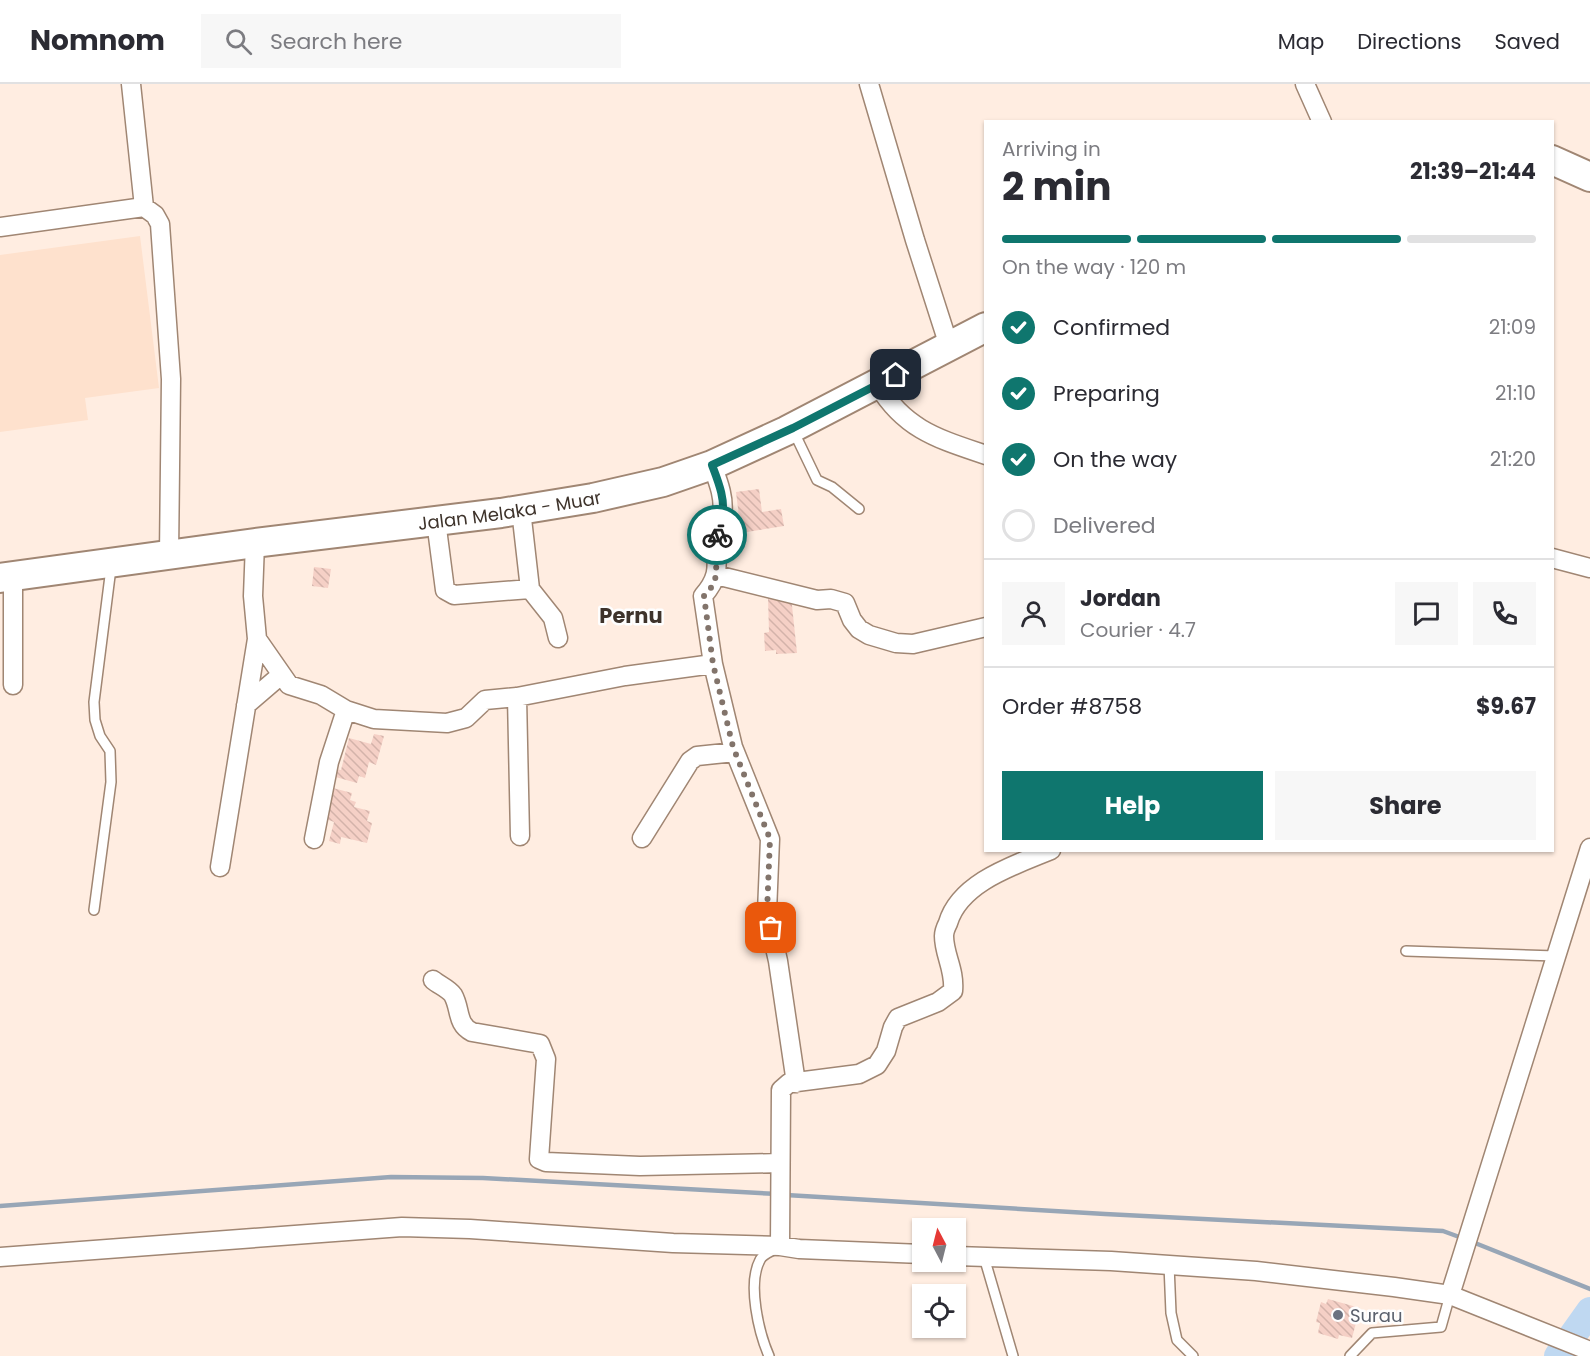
<!DOCTYPE html>
<html lang="en">
<head>
<meta charset="utf-8">
<style>
  :root { --surface:#fff; --page:#f7f7f7; --text:#2b2b33; --muted:#7c7c81; --line:#e1e1e2; --accent:#0f766e }
  body { margin:0; font-family:Poppins,sans-serif; background:var(--page); color:var(--text); height:100vh; display:flex; flex-direction:column; font-size:22px; white-space:nowrap }
  * { box-sizing:border-box; margin:0 }
  p { font-size:20px; color:var(--muted) }
  .icon { flex:none; width:33px; height:33px; fill:none; stroke:currentColor; stroke-width:2; stroke-linecap:round; stroke-linejoin:round }
  .map { position:relative; flex:1; overflow:hidden }
  .sheet { position:absolute; left:984px; top:36px; width:570px; height:732px; display:flex; flex-direction:column; background:var(--surface); border-radius:0px; box-shadow:0 2px 4px #0004 }
  .sheet>* { flex:none }
  .needle { width:39px; rotate:353deg }
  .tools { position:absolute; left:912px; top:1134px; display:grid; gap:12px }
  .tools a { display:grid; place-items:center; width:54px; height:54px; border-radius:0px; background:var(--surface); box-shadow:0 2px 4px #0004; font-size:30px }
  .pin { position:absolute; display:grid; place-items:center; width:51px; height:51px; color:#fff; margin:-26px; border-radius:12px; box-shadow:0 3px 9px #0006 }
  .courier { position:absolute; display:grid; place-items:center; width:60px; height:60px; margin:-30px; border:4px solid #0f766e; border-radius:50%; background:#fff; color:#222; box-shadow:0 2px 8px #0007 }
  .head em { font-style:normal; font-weight:700 }
  .head div { display:flex; flex-direction:column-reverse }
  .head { display:flex; align-items:center; justify-content:space-between; height:102px; padding:0 18px }
  h1 { font-size:39px; font-weight:700; line-height:45px }
  .bar { display:grid; grid-template-columns:repeat(4,1fr); gap:9px 6px; align-content:center; height:72px; padding:0 18px }
  .bar i { height:8px; border-radius:4px; background:var(--line) }
  .bar .active { background:var(--accent) }
  .bar p { grid-column:span 4 }
  .line { display:flex; align-items:center; gap:15px; padding:0 18px; border-top:2px solid var(--line) }
  .line div { flex:1 }
  .round { display:grid; place-items:center; flex:none; width:63px; height:63px; border-radius:0px; background:var(--page) }
  ol { padding:0 18px; list-style:none }
  li { display:flex; align-items:center; gap:18px; height:66px }
  li p { margin-inline-start:auto }
  li .icon { padding:6px; border-radius:50%; background:var(--accent); color:#fff; stroke-width:4 }
  li:last-child { color:var(--muted) }
  li i { width:33px; height:33px; border:3px solid var(--line); border-radius:50% }
  .cta { display:flex; gap:12px; margin-top:auto; padding:12px 18px }
  .cta a { flex:1; height:69px; border-radius:0px; background:var(--accent); color:#fff; font-size:24px; font-weight:700; line-height:69px; text-align:center }
  .cta a+a { background:var(--page); color:var(--text) }
  header { display:flex; align-items:center; gap:36px; box-sizing:border-box; height:84px; padding:0 30px; background:var(--surface); border-bottom:2px solid var(--line) }
  header strong { font-size:28px }
  nav { display:flex; gap:33px; margin-inline-start:auto; font-size:21px }
  .search { width:420px; height:54px; background:var(--page); display:flex; align-items:center; gap:15px; box-sizing:border-box; padding:0 21px; border-radius:0px; color:var(--muted); font-size:22px }
  .map>svg:first-child { display:block }
</style>
</head>
<body>
<header>
<strong>Nomnom</strong>
<div class="search"><svg class="icon" aria-label="search" viewBox="0 0 24 24"><circle cx="10" cy="10" r="6"/><path d="M15 15l6 6"/></svg>Search here</div>
<nav><a>Map</a><a>Directions</a><a>Saved</a></nav>
</header>
<div class="map">
<svg width="1590" height="1272" viewBox="0 0 1590 1272">
  <defs>
    <pattern id="building-back-hatch" width="6" height="6" patternUnits="userSpaceOnUse" patternTransform="scale(1.5)"><rect width="6" height="6" fill="#f5d0c6"/><path d="M-1 5l2 2M0 0l6 6M5-1l2 2" fill="none" stroke="#d3b3aa"/></pattern>
  </defs>
  <rect width="100%" height="100%" fill="#ffede1"/>
  <path fill="#fee1cd" d="M140,152L159,304L85,314L88,336L0,348V171Z"/>
  <g fill="none" stroke-linecap="round" stroke-linejoin="round">
    <path stroke="#98a6b6" stroke-width="4.5" d="M786,1111L1105,1130L1443,1147L1462,1154
      M0,1122L391,1093L483,1094L778,1110
      M1470,1157L1590,1205"/>
    <path stroke="#bfd8f1" stroke-width="28" d="M1558,1272L1590,1227"/>
  </g>
  <path fill="url(#building-back-hatch)" d="M759,405L762,428L781,425L784,442L741,449L736,408Z
    M314,483L331,485L328,504L312,502Z
    M791,512L797,569L776,570V566L765,567L764,549L769,548L768,514Z
    M374,650L384,652L376,681L369,678L365,694L359,692L357,699L332,692L334,685L341,686L349,654L371,660Z
    M329,703L352,709L350,716L356,718L354,723L370,727L367,737L372,739L367,759L341,753L340,760L329,757L334,738L326,735Z
    M1328,1215L1360,1224L1352,1254L1339,1251L1338,1255L1318,1249L1320,1239L1316,1238L1321,1218L1326,1220Z"/>
  <g fill="none" stroke-linecap="round" stroke-linejoin="round">
    <defs>
      <path id="service" d="M793,346L817,396L832,403L859,425
        M94,826L111,698L110,667L100,652L95,636L94,618L111,484
        M1406,867L1556,872
        M984,1173L1013,1272
        M1169,1181L1171,1229L1177,1256L1193,1272
        M769,1272C759,1249 747,1200 760,1176C762,1171 770,1168 775,1165
        M1350,1272L1372,1249L1441,1243L1450,1211"/>
      <path id="minor" d="M131,0L144,123
        M869,0L915,156L949,262
        M1305,0L1322,38
        M0,143L144,123L155,131L160,140L171,295L169,471
        M878,301C905,346 939,355 986,371
        M712,381C718,397 725,414 722,432C722,436 718,440 717,445C712,474 726,486 703,512L713,580L733,663L770,755L767,828L778,877L796,999
        M436,437L445,506L454,511L530,505L521,426
        M255,459L253,512L257,555L289,601L321,611L346,626L374,635L447,639L466,634L485,616L517,613L625,592L713,580
        M1552,474L1590,484
        M716,491L817,516L831,515L845,519L852,536L859,545L869,551L896,559L913,560L986,543
        M530,505L553,534L558,554
        M13,601V492
        M517,613L520,752
        M246,621L281,591
        M642,754L690,677L697,672L735,668
        M314,755L329,678L346,626
        M220,783L257,555
        M433,896C439,901 449,905 453,911C461,925 456,940 472,948L540,960L546,975L539,1075L546,1078L640,1082L780,1079
        M780,1162L781,1006L789,999L859,990L877,981L886,967L893,943L898,934L938,918L953,907C955,885 944,871 944,852C944,848 946,843 948,839C960,798 1015,781 1051,766
        M956,1172L1111,1177L1256,1187L1394,1203L1450,1211L1590,1267
        M0,1173L402,1143L470,1145L673,1159L780,1162L799,1165L922,1170
        M1450,1211L1590,764"/>
      <g id="primary">
        <path d="M1552,76L1590,93"/>
        <path id="s1" d="M0,494L255,459L501,429L593,414L663,398L712,381L786,347L986,243"/>
      </g>
    </defs>
    <use href="#service" stroke="#a08673" stroke-width="12"/>
    <use href="#minor" stroke="#a08673" stroke-width="21"/>
    <use href="#primary" stroke="#a08673" stroke-width="32"/>
    <use href="#service" stroke="#fff" stroke-width="9"/>
    <use href="#minor" stroke="#fff" stroke-width="18"/>
    <use href="#primary" stroke="#fff" stroke-width="28"/>
  </g>
  <g fill="none" stroke-linecap="round" stroke-linejoin="round">
    <path stroke="#82746b" stroke-width="6" stroke-dasharray="0 10.8" d="M717,451L716,491L714,500L704,512L713,580L733,663L770,755L767,828L771,844"/>
    <path stroke="#0f766e" stroke-width="8" d="M717,451C717,444 721,440 722,433C726,416 718,397 712,381L793,344L896,291"/>
  </g>
  <circle fill="#6b7280" stroke="#fefefe" stroke-width="2" cx="1338" cy="1231" r="6"/>
  <g text-anchor="middle" dominant-baseline="central" stroke-width="5" stroke-linejoin="round" paint-order="stroke">
    <g font-size="18" fill="#3e332b" stroke="#fefefe">
      <text stroke="none"><textPath href="#s1" startOffset="514">Jalan Melaka - Muar</textPath></text>
    </g>
    <g font-size="18" fill="#5b616d" stroke="#fefefe" text-anchor="start">
      <text x="1350" y="1231">Surau</text>
    </g>
    <g font-size="21" font-weight="bold" fill="#3e332b" stroke="#fefefe">
      <text x="631" y="531">Pernu</text>
    </g>
  </g>
</svg>
<div class="tools">
<a><svg class="needle" viewBox="-14 -14 28 28"><path d="M0-13l5 13h-10z" fill="#e53935"/><path d="M0 13l5-13h-10z" fill="#7c7c81"/></svg></a>
<a><svg class="icon" aria-label="locate" viewBox="0 0 24 24"><circle cx="12" cy="12" r="6"/><path d="M12 2v4M12 18v4M2 12h4M18 12h4"/></svg></a>
</div>
<div class="pin" style="left:771px;top:844px;background:#ea580c"><svg class="icon" aria-label="bag" viewBox="0 0 24 24"><path d="M5 8h14l-1 12H6zM9 8a3 3 0 0 1 6 0"/></svg></div>
<div class="pin" style="left:896px;top:291px;background:#1f2937"><svg class="icon" aria-label="home" viewBox="0 0 24 24"><path d="M3 11l9-7 9 7M6 9v11h12V9"/></svg></div>
<div class="courier" style="left:717px;top:451px"><svg class="icon" aria-label="bike" viewBox="0 0 24 24"><circle cx="6" cy="16" r="4"/><circle cx="18" cy="16" r="4"/><path d="M6 16l4-8h5l3 8M10 8l3 8H6M13 5h3"/></svg></div>
<section class="sheet">
<div class="head"><div><h1>2 min</h1><p>Arriving in</p></div><em>21:39–21:44</em></div>
<div class="bar"><i class="active"></i><i class="active"></i><i class="active"></i><i></i><p>On the way · 120 m</p></div>
<ol>
<li><svg class="icon" aria-label="check" viewBox="0 0 24 24"><path d="M5 12l5 5 9-10"/></svg>Confirmed<p>21:09</p></li>
<li><svg class="icon" aria-label="check" viewBox="0 0 24 24"><path d="M5 12l5 5 9-10"/></svg>Preparing<p>21:10</p></li>
<li><svg class="icon" aria-label="check" viewBox="0 0 24 24"><path d="M5 12l5 5 9-10"/></svg>On the way<p>21:20</p></li>
<li><i></i>Delivered</li>
</ol>
<div class="line" style="height:108px"><a class="round"><svg class="icon" aria-label="person" viewBox="0 0 24 24"><circle cx="12" cy="8" r="4"/><path d="M4 21q1-7 8-7t8 7"/></svg></a><div><b>Jordan</b><p>Courier · 4.7</p></div><a class="round"><svg class="icon" aria-label="chat" viewBox="0 0 24 24"><path d="M4 5h16v11H9l-5 4z"/></svg></a><a class="round"><svg class="icon" aria-label="phone" viewBox="0 0 24 24"><path d="M5 4h4l2 5-3 2q2 4 5 5l2-3 5 2v4C11 20 4 13 5 4z"/></svg></a></div>
<div class="line" style="height:78px"><div>Order #8758</div><b>$9.67</b></div>
<div class="cta"><a>Help</a><a>Share</a></div>
</section>
</div>
</body>
</html>
